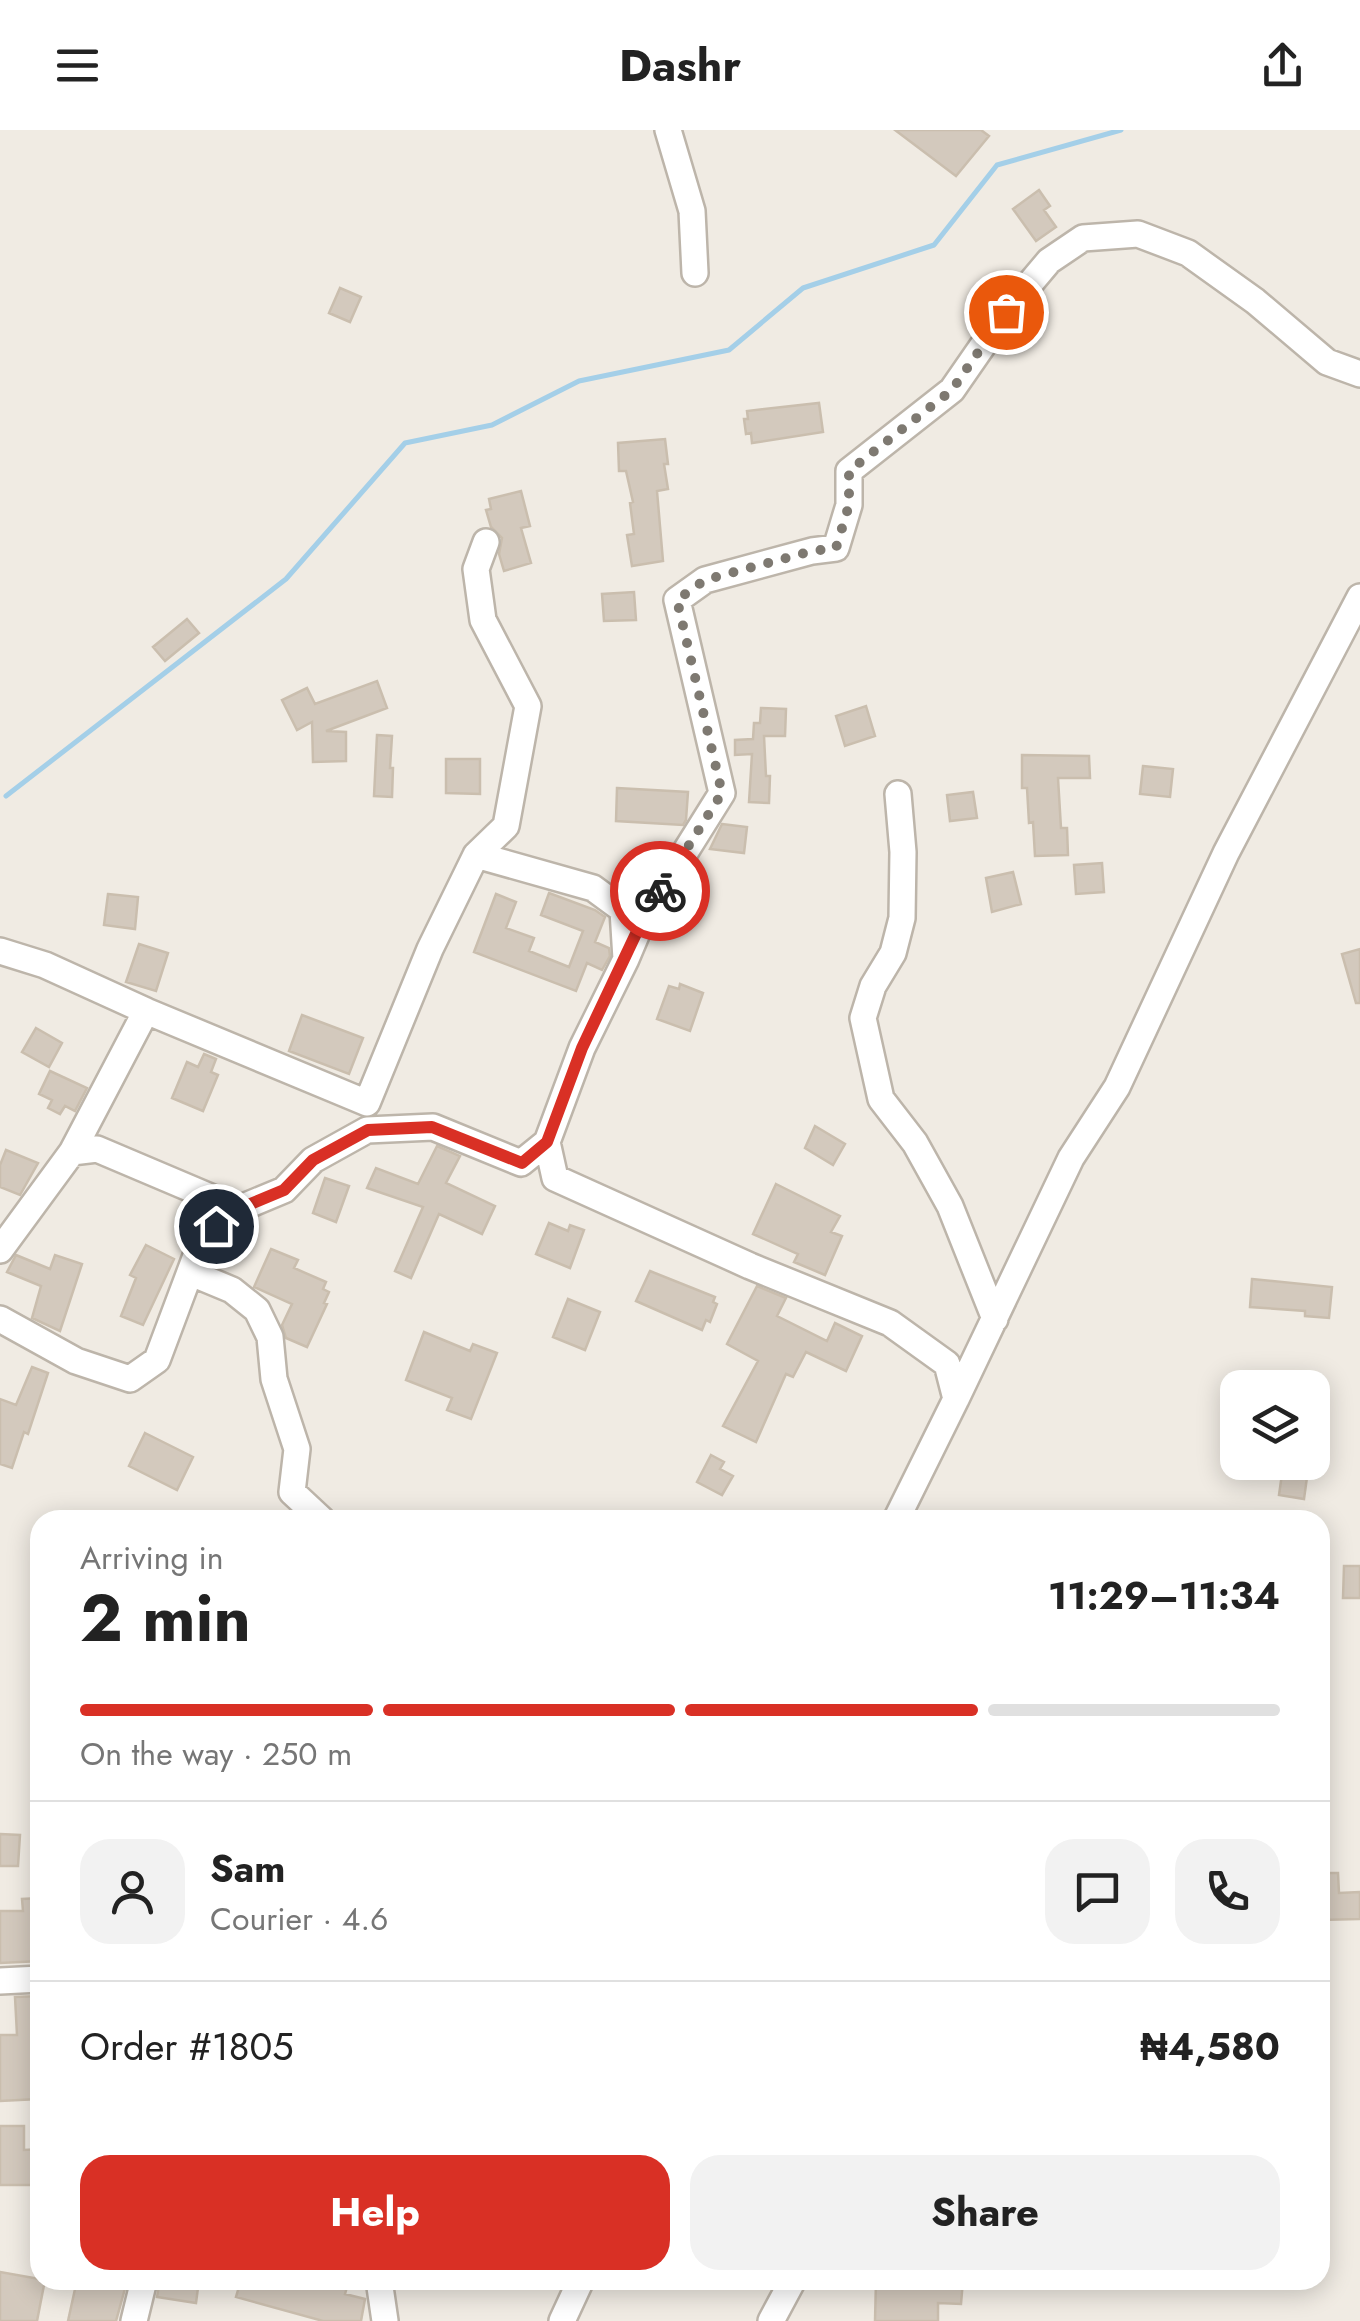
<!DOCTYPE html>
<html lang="en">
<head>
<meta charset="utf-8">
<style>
  :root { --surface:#fff; --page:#f2f2f2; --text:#222; --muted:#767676; --line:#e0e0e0; --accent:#d93025 }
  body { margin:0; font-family:Jost,sans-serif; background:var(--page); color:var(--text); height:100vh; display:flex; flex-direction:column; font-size:38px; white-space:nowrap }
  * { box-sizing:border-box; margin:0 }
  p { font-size:32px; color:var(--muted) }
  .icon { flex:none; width:55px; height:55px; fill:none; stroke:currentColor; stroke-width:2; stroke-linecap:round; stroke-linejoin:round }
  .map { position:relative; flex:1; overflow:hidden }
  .side { position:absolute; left:30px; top:1380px; width:1300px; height:780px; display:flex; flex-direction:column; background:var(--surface); border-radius:30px; box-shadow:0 5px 25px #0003 }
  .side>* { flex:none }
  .tools { position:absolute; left:1220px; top:1240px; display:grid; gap:20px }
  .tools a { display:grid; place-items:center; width:110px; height:110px; border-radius:20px; background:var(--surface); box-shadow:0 5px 25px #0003; font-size:50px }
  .pin { position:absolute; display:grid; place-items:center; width:85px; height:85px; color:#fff; margin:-42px; border:5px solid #fff; border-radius:50%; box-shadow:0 2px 10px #0007 }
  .courier { position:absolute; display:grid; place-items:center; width:100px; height:100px; margin:-50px; border:8px solid #d93025; border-radius:50%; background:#fff; color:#222; box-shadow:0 2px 12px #0007 }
  .headline em { font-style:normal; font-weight:700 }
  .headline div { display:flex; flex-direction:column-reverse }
  .headline { display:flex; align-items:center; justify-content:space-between; height:170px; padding:0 50px }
  h1 { font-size:65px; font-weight:700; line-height:75px }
  .bar { display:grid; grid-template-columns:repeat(4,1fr); gap:15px 10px; align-content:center; height:120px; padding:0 50px }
  .bar i { height:12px; border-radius:8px; background:var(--line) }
  .bar .active { background:var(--accent) }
  .bar p { grid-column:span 4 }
  .line { display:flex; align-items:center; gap:25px; padding:0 50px; border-top:2px solid var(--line) }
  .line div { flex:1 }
  .round { display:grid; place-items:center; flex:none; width:105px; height:105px; border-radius:30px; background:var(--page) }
  .action { display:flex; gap:20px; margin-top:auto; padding:20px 50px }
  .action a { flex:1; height:115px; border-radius:30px; background:var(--accent); color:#fff; font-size:40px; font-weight:700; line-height:115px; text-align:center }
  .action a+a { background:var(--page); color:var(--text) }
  header { display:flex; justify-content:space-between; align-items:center; height:130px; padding:0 50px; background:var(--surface); font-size:45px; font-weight:700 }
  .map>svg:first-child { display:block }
</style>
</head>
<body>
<header><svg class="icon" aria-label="menu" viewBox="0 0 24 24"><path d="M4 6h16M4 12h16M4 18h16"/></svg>Dashr<svg class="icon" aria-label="share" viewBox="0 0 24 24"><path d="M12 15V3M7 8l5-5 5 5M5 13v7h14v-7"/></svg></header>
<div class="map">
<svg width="1360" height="2191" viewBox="0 0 1360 2191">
  <rect width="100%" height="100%" fill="#f0ebe3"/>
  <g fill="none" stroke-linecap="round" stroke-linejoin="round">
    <path stroke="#a4cfe8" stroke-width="5" d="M6,666L286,449L405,313L492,295L579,251L729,220L803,158L934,115L997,35L1121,0"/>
  </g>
  <path fill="#d3c9bd" stroke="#cabeae" stroke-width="2.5" d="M895,0H981L989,6L956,46Z
    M1039,60L1050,76L1044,80L1056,97L1036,111L1013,79Z
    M340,158L361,167L350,192L329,183Z
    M819,273L823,302L752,313L751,303L746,304L744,289H748L747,281Z
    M665,309L668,334H664L668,359L657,361L663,431L632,436L627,405L634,404L630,373L633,372L626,341H619L618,313Z
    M521,361L530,396L521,398L531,433L504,441L499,424L502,408L491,397L486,380L491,379L489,369Z
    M634,462L636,490L604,491L602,464Z
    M187,489L199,503L165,531L153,517Z
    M377,551L387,578L326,601L346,602V631L313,632L312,592L297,600L282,570L307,558L315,574Z
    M866,576L875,606L845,616L836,586Z
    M761,578L786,579L785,606H764L766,646H770L769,673L749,672L752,624L735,625V610L753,609L754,593H760Z
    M377,605L392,606L390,638H393L392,667L374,666Z
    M1022,625L1089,626L1090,648H1058L1061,698H1067L1068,725L1035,726L1033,692L1029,693L1027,658H1022Z
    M446,629H480V664L446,663Z
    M1143,636L1173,639L1170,667L1140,664Z
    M617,658L688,662L686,690L683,695L616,691Z
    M973,662L977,688L950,691L947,665Z
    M722,694L747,697L744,723L710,719Z
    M1102,733L1104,762L1076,764L1074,735Z
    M1013,742L1021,774L992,782L986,748Z
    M549,763L595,780L605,787L595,812L609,818L610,826L602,840L587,833L576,861L474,822L496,764L516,772L506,798L534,808L529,821L569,837L583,801L541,785Z
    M108,764L138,767L135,799L104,795Z
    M139,814L168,823L156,861L126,852Z
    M1360,819V873H1356L1342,824Z
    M680,854L703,863L690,901L657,889L669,856L679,859Z
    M302,885L363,908L349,944L289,921Z
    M36,898L62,913L49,937L22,922Z
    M204,924L216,929L211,942L218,945L203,981L172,968L187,932L198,937Z
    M50,941L87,958L75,981L65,976L60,984L48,978L52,970L39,964Z
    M815,996L845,1014L833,1035L805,1018Z
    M437,1016L460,1026L446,1053L495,1076L482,1104L439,1084L411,1148L395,1141L423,1077L367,1058L376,1038L418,1054Z
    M6,1020L38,1033L20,1065L0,1057V1035Z
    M325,1048L349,1056L336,1092L313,1083Z
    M776,1054L840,1086L831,1102L842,1106L825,1145L794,1132L798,1124L753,1104Z
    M549,1093L568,1101L570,1095L584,1100L570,1138L536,1124Z
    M146,1115L174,1129L143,1195L121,1186L136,1148L130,1145Z
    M271,1119L298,1130L294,1138L326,1152L323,1159L329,1162L324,1173L327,1174L307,1217L286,1208L282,1195L292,1174L254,1157Z
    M16,1125L50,1139L55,1125L82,1134L60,1201L32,1188L41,1156L7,1142Z
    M650,1141L715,1167L713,1172L717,1174L710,1192L706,1190L702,1200L636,1171Z
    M1252,1149L1332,1157L1329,1188L1305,1186V1181L1250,1177Z
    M757,1156L786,1168L777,1186L827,1211L835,1193L862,1206L846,1241L806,1222L793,1247L786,1244L756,1312L723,1296L758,1231L727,1214Z
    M568,1169L600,1182L585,1220L553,1207Z
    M424,1202L470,1221L473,1214L497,1223L471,1289L447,1280L452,1268L406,1250Z
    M32,1237L48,1243L28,1304L24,1302L12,1338L0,1334V1269L16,1275Z
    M145,1303L193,1327L177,1360L129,1336Z
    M711,1325L724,1332L720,1339L733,1346L722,1365L697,1352Z
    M1283,1337L1308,1340L1304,1369L1279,1365Z
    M1344,1436H1360V1468H1343Z
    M0,1704L20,1705L18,1736H0Z
    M1320,1743H1338L1339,1763L1360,1762V1789L1320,1790Z
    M40,1768V1831L0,1833V1781H23L22,1769Z
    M40,1866L38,1969L0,1971V1905H17L15,1867Z
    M0,1996H24V2020L40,2019V2055H0Z
    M0,2142L45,2150L37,2191H0Z
    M77,2150H105L126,2155L116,2191H68Z
    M160,2150H199L196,2173L157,2167Z
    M241,2150H349L345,2164L365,2169L361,2191H323L236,2167Z
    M876,2150H963L961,2174L938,2173V2191H875Z"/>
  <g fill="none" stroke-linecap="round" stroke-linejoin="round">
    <defs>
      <path id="minor" d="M668,0L692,81L695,143
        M898,664L903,722L902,788L893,823L873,856L863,888L881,969L915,1013L950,1076L995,1189
        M476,725L506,696L528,576L483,490L476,439L486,412
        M0,821L45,835L146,881
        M626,829L642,791L722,663L677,470L705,450L812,421L836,418L849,375V341L952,260L1006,182L1049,131L1083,108L1138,104L1188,123L1255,171L1327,232L1360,244
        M72,1022L97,1019L215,1069L231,1082L284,1060L313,1030L367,1000L433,997L521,1033L547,1012L555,1048L750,1136L890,1193L947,1234L956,1269L896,1390
        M0,1120L72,1022L146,881L367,973L430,819L476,725L593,758L623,780L626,829L582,918L547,1012
        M191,1143L232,1160L257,1180L270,1207L274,1249L297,1319L292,1362L322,1390
        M0,1189L76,1231L130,1249L157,1230L202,1110L231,1082
        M956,1269L1071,1028L1117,957L1226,723L1360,467
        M0,1851L40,1849
        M379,2150L385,2191
        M134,2191L144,2150
        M562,2191L581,2150
        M771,2191L793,2150"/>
    </defs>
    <use href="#minor" stroke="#bdb5aa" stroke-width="30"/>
    <use href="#minor" stroke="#fff" stroke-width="25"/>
  </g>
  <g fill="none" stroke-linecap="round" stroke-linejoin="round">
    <path stroke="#7e7971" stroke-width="10" stroke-dasharray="0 18" d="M660,761L722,663L677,470L705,450L812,421L836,418L849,375V341L952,260L1006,182"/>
    <path stroke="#d93025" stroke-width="12" d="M216,1096L231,1082L284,1060L313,1030L368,1000L432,997L522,1033L547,1012L582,918L642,791L660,761"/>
  </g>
</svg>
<div class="tools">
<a><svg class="icon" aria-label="layers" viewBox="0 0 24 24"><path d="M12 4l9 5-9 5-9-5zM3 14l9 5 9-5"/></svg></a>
</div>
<div class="pin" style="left:1006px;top:182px;background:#ea580c"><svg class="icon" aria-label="bag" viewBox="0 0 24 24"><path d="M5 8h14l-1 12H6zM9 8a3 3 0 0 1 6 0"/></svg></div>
<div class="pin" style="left:216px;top:1096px;background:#1f2937"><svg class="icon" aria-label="home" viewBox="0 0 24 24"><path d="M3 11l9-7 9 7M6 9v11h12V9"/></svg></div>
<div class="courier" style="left:660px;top:761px"><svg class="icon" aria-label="bike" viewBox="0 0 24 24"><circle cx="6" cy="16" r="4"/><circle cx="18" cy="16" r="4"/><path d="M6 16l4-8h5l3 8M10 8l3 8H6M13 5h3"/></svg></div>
<section class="side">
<div class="headline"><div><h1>2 min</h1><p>Arriving in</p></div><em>11:29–11:34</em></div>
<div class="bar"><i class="active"></i><i class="active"></i><i class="active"></i><i></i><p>On the way · 250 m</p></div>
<div class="line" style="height:180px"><a class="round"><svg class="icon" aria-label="person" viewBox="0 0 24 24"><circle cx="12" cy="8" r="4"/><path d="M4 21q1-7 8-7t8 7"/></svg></a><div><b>Sam</b><p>Courier · 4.6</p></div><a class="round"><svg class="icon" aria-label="chat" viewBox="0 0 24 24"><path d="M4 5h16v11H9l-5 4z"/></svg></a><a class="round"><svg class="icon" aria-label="phone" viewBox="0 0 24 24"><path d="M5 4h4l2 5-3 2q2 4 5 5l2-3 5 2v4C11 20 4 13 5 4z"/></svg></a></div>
<div class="line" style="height:130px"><div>Order #1805</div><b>₦4,580</b></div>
<div class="action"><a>Help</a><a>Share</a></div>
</section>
</div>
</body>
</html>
